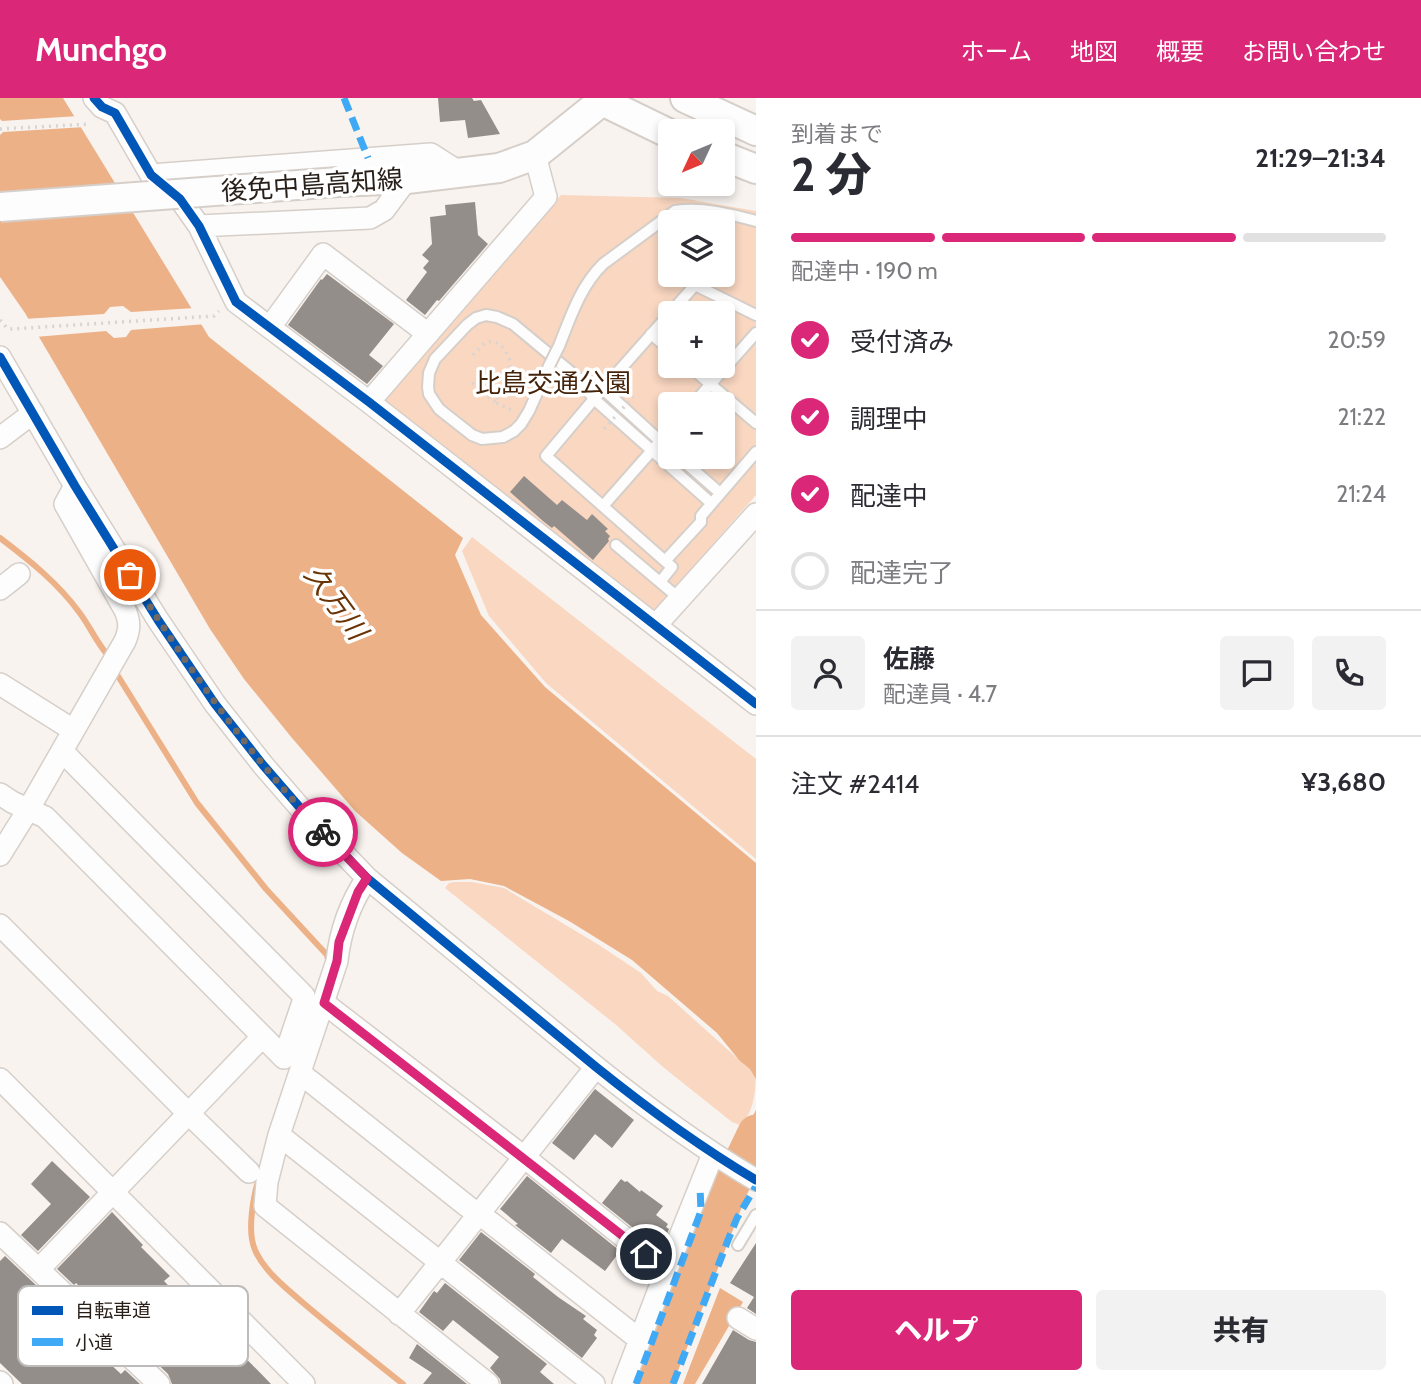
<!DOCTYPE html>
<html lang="ja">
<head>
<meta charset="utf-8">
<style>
  :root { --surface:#fff; --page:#f2f2f3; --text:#2b2b33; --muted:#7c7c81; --line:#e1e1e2; --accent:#db2777 }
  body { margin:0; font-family:Cabin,"Noto Sans JP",sans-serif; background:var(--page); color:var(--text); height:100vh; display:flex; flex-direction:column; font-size:26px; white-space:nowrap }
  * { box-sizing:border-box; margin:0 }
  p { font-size:23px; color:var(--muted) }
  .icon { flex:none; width:38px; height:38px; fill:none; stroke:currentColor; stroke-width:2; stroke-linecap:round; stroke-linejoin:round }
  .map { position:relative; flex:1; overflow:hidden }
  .drawer { display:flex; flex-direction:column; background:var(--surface); width:665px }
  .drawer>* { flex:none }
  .needle { width:46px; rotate:226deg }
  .controls { position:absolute; left:658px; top:21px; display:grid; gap:14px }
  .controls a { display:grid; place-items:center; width:77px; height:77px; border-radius:7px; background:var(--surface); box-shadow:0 4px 10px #0003; font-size:35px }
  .pin { position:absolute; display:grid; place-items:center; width:60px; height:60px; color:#fff; margin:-30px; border:4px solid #fff; border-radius:50%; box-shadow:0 2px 7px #0007 }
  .courier { position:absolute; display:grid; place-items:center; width:70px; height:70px; margin:-35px; border:5px solid #db2777; border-radius:50%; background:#fff; color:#222; box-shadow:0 2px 9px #0007 }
  .head em { font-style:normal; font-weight:800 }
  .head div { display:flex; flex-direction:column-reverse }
  .head { display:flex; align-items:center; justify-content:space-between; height:119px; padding:0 35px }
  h1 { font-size:46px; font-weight:800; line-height:52px }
  .bar { display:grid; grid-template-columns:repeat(4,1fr); gap:10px 7px; align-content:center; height:84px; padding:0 35px }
  .bar i { height:9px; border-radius:5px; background:var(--line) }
  .bar .on { background:var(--accent) }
  .bar p { grid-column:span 4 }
  .line { display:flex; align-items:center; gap:18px; padding:0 35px; border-top:2px solid var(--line) }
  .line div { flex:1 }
  .round { display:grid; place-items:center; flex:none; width:74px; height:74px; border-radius:7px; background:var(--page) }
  ol { padding:0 35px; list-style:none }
  li { display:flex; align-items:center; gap:21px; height:77px }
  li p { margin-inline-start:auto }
  li .icon { padding:7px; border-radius:50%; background:var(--accent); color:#fff; stroke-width:4 }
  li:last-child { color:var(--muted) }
  li i { width:38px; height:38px; border:4px solid var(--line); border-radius:50% }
  .action { display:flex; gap:14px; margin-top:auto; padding:14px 35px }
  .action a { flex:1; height:80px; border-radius:7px; background:var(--accent); color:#fff; font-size:28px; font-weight:800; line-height:80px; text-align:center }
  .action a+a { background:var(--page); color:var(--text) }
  header { display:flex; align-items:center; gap:42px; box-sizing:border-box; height:98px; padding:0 35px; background:var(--accent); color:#fff }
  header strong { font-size:33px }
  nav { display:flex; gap:38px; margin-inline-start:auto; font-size:24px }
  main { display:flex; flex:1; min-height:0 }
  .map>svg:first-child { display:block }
</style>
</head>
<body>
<header>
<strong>Munchgo</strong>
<nav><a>ホーム</a><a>地図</a><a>概要</a><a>お問い合わせ</a></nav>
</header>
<main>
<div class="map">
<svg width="756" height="1286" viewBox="0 0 756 1286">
  <rect width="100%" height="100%" fill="#f8f3ef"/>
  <path fill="#f9d7c1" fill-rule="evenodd" d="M561,97L681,100L756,113V397L653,514L381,300ZM670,124H723V177H670ZM670,215H723V268H670ZM670,306H723V359H670Z
    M472,439L756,661V761L546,585L489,518L462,453Z
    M455,784H472L504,790L599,847L641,875L657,893L668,898L737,960L756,967C756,986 756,1014 740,1027L732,1024L663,969L615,926L445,790L449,785Z"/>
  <path fill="#edb187" d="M0,0H63L209,239L463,440L455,457L481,517L545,589L756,765V981L750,971L739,962L717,935L632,862L569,823L504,788L470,781L441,783L402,755L355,713L292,640L244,581L210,531L25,215L0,179Z
    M756,1012V1048L737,1087L725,1079L742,1042V1038Z
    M720,1190L743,1204L695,1286H683Z"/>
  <path fill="#f8f3ef" d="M78,18L85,29L3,34L0,37V21L2,23Z
    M123,208L131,214L195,210L206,226L131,232L126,239L114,240L106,233L35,239L24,221L104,216L110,209Z"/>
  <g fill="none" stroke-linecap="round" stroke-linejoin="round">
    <path stroke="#edb187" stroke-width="6" d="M0,440C29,462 58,485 79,514C89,527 96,543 106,555
      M118,578L197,705L266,791L327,857L328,862
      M258,1083C253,1101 247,1134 255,1152C264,1173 286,1190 302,1204C335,1232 369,1259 403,1286"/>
    <path stroke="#edb187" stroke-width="37" d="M653,1286L729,1091L756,1035"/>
  </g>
  <path fill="#948e8a" d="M438,0H472L474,3L481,2L500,36L468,40L465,22L440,24Z
    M475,104L478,137L488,146L439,203L437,202L425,217L406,202L427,174L423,170L429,163L422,157L432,146L430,119L446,117L445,107Z
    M327,176L394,226L369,257L383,268L367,286L288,227L321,181L322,182Z
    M524,378L557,407L562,402L587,422L592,416L608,431L605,433L610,438L608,441L609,443L593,462L554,428L552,430L543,423L510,394Z
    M595,991L634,1022L612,1050L595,1036L574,1062L552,1045Z
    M52,1063L90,1099L38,1153L21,1137L51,1106L31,1086Z
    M527,1078L620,1153L605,1173L562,1141L551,1155L515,1127L518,1126L500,1111Z
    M621,1081L625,1084L627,1083L640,1094L641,1092L663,1108L656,1117L668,1126L666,1129L669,1131L665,1141L658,1150L602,1105Z
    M112,1114L143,1147L141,1149L170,1178L164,1183L200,1220L208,1212L234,1240L230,1244L271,1286H172L168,1276L105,1216L106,1215L76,1185L74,1187L57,1171Z
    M481,1134L535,1176L533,1179L558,1199L586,1218L583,1221L597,1232L594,1237L597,1240L582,1260L459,1162Z
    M756,1145V1216L747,1210L754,1199L730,1185Z
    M5,1158L55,1205L52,1208L82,1238L86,1234L97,1246L93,1250L121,1276L125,1272L140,1286H22L0,1265V1163Z
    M445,1185L547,1266L540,1274L554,1286H501L500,1281L490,1270L499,1259L453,1222L443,1233L419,1214L434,1193L437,1195Z
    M733,1232L749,1242L756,1244V1286H702Z
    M417,1246L467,1286H423L432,1275L409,1260Z"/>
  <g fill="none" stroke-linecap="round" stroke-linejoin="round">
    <defs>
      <path id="service" d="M651,236L670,252
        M559,248C571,218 580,189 603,166L675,113C702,109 730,116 756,123
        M549,268L529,313L521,326L514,333L503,339L482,341L472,337L439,311L429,296L428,289L429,275L435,261L467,227L476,220L486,217L497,219L513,226L578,280L594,301L711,405
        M689,268L756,325
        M581,282L603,291L670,352
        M693,306L756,235
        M679,359L720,395
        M603,408L670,332
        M616,447L680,501
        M665,463L546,358L594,301L695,187L756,217
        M660,484L672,469L665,463L701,424V418L756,354
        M738,1147L756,1117"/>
      <path id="minor" d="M94,0L102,9L115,15L151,77L180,101L199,128L236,204L369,304L756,606
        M151,77L431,56L459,74
        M199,128L370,120L384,112L407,81
        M270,229L323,156L428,236
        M0,259L75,388L158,522L215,606L263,667L302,712L367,780L596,969C647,1010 700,1049 756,1082
        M369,304L546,99L535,57
        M0,340L33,315
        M0,491L19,476
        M656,527L756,416
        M0,586L73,632
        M0,696L12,704L45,719L284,960L303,904L304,898L62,653
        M0,757L28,712L125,543C130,531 130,524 125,512L65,406L75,388
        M367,780C351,804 340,834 337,863L279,1037L267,1084L265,1108L488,1286
        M0,827L188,1015L249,1074
        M324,905L524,1059L666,1173
        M300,975L467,1108L490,1124L640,1242
        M0,981L304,1286
        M279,1037L594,1286
        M0,1135L159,1286
        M39,1171L262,939
        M399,1216L596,969
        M738,1220L756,1231
        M0,1284L2,1286
        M623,1286L666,1173L713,1056"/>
      <path id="secondary" d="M685,0L756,33
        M602,3L670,36
        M723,58L756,71
        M338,84L407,81L499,70L535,57L602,3L608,0"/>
    </defs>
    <use href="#service" stroke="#d6cfc9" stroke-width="14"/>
    <use href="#minor" stroke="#d6cfc9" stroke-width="24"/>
    <use href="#secondary" stroke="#d6cfc9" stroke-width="32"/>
    <path stroke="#d7d4d3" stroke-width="3.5" stroke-dasharray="2 5" stroke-linecap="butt" d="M0,31L91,26
      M0,222L7,230L12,231L214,218L219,213
      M473,257C477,253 481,248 485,245C501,238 513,261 510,274C507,284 499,294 495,304L513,313
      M472,285L495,304"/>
    <use href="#service" stroke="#fefdfd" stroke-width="10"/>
    <use href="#minor" stroke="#fefdfd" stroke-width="21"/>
    <use href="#secondary" stroke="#fefdfd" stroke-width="28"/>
    <defs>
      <path id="service-bridge" d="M549,268L559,248"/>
      <path id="secondary-bridge" d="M0,109L338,84"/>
    </defs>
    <use href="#service-bridge" stroke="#d6cfc9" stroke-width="14" stroke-linecap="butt"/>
    <use href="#secondary-bridge" stroke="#d6cfc9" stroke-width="32" stroke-linecap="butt"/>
    <path stroke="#d7d4d3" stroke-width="3.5" stroke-dasharray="2 5" stroke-linecap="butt" d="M604,331L633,299"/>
    <use href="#service-bridge" stroke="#fefdfd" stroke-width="10"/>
    <use href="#secondary-bridge" stroke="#fefdfd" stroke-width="28"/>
    <path stroke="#3fa9f5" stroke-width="7" stroke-dasharray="14 7" stroke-linecap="butt" d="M344,0L368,60
      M636,1286L701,1113L700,1089
      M673,1286L728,1142L737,1120L756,1088"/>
    <defs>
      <path id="cycleway" d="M94,0L102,9L115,15L151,77L180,101L199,128L236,204L369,304L756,606
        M0,259L75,388L158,522L215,606L263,667L302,712L367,780L596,969C647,1010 700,1049 756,1082"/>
    </defs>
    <use href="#cycleway" stroke="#fff" stroke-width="13"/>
    <use href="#cycleway" stroke="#0057b8" stroke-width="9"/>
  </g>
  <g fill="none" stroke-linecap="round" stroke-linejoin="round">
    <path stroke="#716964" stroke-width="7" stroke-dasharray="0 12.6" d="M130,477C187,568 248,657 323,734"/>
    <path stroke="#db2777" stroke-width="9" d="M323,734L367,780L358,794L339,844L337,863L324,905L646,1156"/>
  </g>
  <g text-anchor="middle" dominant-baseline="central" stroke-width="7" stroke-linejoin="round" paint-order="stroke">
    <g font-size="26" fill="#281f19" stroke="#fff">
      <text transform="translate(312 87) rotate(-4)">後免中島高知線</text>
    </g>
    <g font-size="26" fill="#44230a" stroke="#fff">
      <text x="553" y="285">比島交通公園</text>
    </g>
    <g font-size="28" font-style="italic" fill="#6a3405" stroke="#fff">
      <text transform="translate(336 504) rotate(54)">久万川</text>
    </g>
  </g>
  <rect x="18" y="1188" width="230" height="80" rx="10" fill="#fff" stroke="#bebcba" stroke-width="2"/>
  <rect x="32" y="1208" width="31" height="9" fill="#0057b8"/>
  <rect x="32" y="1240" width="31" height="8" fill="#3fa9f5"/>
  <g font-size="19" fill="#281f19">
    <text x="75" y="1219">自転車道</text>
    <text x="75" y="1251">小道</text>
  </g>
</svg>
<div class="controls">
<a><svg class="needle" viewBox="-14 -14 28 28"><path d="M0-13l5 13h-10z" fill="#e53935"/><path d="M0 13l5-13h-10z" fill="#7c7c81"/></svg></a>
<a><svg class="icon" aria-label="layers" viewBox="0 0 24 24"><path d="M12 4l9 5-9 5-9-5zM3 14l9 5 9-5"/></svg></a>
<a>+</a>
<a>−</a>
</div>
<div class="pin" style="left:130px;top:477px;background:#ea580c"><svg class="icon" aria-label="bag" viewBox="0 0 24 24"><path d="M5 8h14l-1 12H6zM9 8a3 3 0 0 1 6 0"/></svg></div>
<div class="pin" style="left:646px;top:1156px;background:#1f2937"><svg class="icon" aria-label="home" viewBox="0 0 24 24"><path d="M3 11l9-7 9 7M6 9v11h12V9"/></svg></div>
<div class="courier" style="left:323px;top:734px"><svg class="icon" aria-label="bike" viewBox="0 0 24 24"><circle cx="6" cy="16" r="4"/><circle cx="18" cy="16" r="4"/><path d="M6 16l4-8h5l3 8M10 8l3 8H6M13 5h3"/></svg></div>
</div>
<section class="drawer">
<div class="head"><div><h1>2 分</h1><p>到着まで</p></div><em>21:29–21:34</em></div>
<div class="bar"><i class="on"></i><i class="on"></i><i class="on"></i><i></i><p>配達中 · 190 m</p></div>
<ol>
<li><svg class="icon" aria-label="check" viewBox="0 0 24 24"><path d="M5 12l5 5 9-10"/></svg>受付済み<p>20:59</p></li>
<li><svg class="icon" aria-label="check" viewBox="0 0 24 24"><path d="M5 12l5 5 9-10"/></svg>調理中<p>21:22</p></li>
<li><svg class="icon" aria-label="check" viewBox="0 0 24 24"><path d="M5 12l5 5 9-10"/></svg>配達中<p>21:24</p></li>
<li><i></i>配達完了</li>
</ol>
<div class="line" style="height:126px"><a class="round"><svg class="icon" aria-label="person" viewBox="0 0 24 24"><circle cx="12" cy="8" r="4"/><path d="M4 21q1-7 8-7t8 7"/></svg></a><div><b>佐藤</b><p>配達員 · 4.7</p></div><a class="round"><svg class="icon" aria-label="chat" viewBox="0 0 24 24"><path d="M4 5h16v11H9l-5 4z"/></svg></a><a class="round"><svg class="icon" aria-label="phone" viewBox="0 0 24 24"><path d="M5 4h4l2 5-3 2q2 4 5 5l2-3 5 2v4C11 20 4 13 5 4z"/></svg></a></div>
<div class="line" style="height:91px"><div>注文 #2414</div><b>¥3,680</b></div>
<div class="action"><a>ヘルプ</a><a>共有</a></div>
</section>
</main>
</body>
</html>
